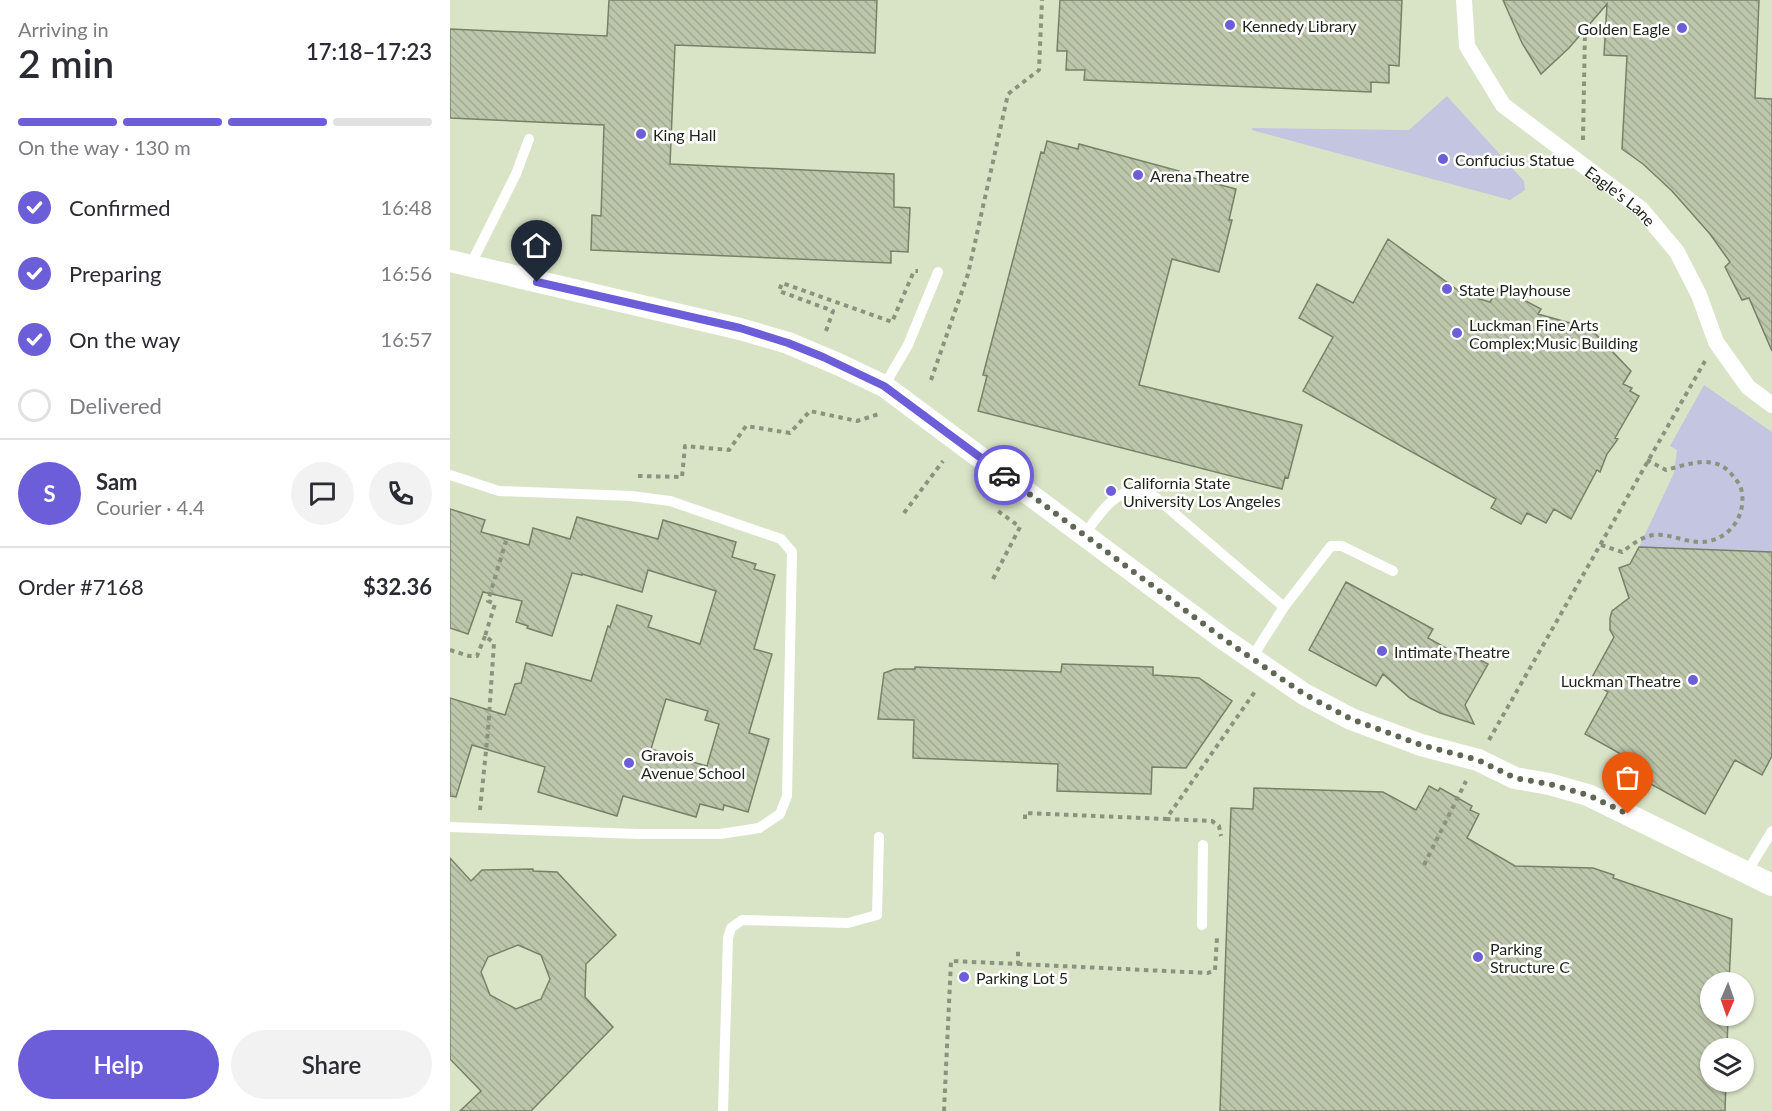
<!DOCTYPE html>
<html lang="en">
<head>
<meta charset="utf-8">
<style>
  :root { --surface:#fff; --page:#f2f2f3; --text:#2b2b33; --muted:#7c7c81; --line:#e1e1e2; --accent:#6c5ed8 }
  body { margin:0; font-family:Lato,sans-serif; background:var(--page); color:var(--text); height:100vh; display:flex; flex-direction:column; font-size:22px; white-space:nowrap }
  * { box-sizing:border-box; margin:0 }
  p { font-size:20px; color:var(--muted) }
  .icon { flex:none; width:33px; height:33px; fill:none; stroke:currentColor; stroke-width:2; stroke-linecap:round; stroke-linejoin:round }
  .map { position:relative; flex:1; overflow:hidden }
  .sheet { display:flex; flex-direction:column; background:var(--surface); width:450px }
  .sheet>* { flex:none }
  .needle { width:39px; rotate:182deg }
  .buttons { position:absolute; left:1250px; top:972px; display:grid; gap:12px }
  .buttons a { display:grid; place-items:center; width:54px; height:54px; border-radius:50%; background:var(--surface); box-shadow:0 2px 4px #0004; font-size:30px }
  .pin { position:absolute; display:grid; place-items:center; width:51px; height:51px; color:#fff; margin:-62px -26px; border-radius:50% 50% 50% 0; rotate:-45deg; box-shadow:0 0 6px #0007 }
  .pin .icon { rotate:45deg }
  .courier { position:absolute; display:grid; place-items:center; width:60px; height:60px; margin:-30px; border:4px solid #6c5ed8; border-radius:50%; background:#fff; color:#222; box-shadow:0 2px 8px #0007 }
  .headline em { font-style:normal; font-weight:600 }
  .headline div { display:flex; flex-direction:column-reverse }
  .headline { display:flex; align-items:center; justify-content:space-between; height:102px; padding:0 18px }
  h1 { font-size:39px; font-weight:600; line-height:45px }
  .bar { display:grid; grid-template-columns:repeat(4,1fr); gap:9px 6px; align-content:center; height:72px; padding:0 18px }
  .bar i { height:8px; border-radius:4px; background:var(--line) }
  .bar .active { background:var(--accent) }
  .bar p { grid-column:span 4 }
  .line { display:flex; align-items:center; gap:15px; padding:0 18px; border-top:2px solid var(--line) }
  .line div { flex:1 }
  .round { display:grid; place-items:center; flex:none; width:63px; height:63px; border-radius:32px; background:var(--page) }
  ol { padding:0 18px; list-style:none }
  li { display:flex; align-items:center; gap:18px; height:66px }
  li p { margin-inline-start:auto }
  li .icon { padding:6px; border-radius:50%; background:var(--accent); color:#fff; stroke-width:4 }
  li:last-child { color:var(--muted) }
  li i { width:33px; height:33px; border:3px solid var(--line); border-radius:50% }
  .action { display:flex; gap:12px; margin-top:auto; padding:12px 18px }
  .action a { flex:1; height:69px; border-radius:36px; background:var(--accent); color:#fff; font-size:24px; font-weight:600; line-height:69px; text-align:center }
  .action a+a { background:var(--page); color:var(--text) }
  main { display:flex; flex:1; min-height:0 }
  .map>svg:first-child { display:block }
</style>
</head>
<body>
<main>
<section class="sheet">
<div class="headline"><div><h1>2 min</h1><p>Arriving in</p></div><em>17:18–17:23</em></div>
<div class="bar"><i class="active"></i><i class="active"></i><i class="active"></i><i></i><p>On the way · 130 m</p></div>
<ol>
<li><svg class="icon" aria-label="check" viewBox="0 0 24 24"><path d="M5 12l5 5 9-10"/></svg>Confirmed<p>16:48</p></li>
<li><svg class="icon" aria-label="check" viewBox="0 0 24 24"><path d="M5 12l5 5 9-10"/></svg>Preparing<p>16:56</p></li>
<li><svg class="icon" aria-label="check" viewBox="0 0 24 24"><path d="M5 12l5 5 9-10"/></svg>On the way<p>16:57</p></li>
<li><i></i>Delivered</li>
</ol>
<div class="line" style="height:108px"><b class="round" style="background:var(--accent);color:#fff">S</b><div><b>Sam</b><p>Courier · 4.4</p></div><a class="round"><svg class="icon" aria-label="chat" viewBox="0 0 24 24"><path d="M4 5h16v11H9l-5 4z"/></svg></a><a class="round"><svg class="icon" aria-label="phone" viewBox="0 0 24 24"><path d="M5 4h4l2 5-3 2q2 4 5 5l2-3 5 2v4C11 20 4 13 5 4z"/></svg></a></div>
<div class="line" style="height:78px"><div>Order #7168</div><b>$32.36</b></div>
<div class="action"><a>Help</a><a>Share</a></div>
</section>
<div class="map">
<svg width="1322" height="1111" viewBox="0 0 1322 1111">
  <defs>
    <pattern id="building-back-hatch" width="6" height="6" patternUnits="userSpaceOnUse" patternTransform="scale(1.5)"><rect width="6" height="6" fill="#bcc6aa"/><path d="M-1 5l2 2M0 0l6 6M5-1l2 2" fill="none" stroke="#a1aa92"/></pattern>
  </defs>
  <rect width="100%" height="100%" fill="#d9e4c7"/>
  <path fill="#c4c5e1" d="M997,96L1074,181L1075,190L1060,200L802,130V128L959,130Z
    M1254,385L1322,432V552L1189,547L1224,473L1227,450L1220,446Z"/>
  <path fill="url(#building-back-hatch)" stroke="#778167" stroke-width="1.5" fill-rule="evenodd" d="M159,0H427L425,53L225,45L220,164L444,174V207L460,208L458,252L441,251V263L141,250L142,215L151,216L154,125L0,118V29L157,36Z
    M610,0H952L949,66L939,65V83L921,82V92L634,80L635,70H616L617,51H607Z
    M1053,0H1309L1305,98L1322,99V351L1299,298L1292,300L1275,267L1280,262L1260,234L1222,191L1193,164L1172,149L1177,56L1154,55L1157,4L1119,48L1091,74L1072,43Z
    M597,141L628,149L629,144L729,171L728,174L786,189L779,220H782L769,272L722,259L689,385L852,425L838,478L835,477L832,489L528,411L537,376L533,375L546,325L591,152L594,153Z
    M938,239L1013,294L1040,302L1049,287L1091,309L1088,314L1141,329L1181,371L1173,384L1182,388L1180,391L1189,396L1165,438L1168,439L1157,454L1150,472L1147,470L1121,519L1104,509L1096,523L1077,513L1071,524L1041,508L1046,499L853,391L883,337L849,318L867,284L903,303Z
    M0,509L35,520L31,532L79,545L83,528L120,539L127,517L208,539L213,520L286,542L282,557L306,564L304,569L325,575L304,649L322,654L299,733L319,739L298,812L274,805L273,810L250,804L246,817L173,796L167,816L88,792L95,767L22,745L6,797L0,796V698L55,715L65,684L71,683L76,663L141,681L158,626L160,627L167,605L202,616L198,627L250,644L266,591L198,570L192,592L132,574V575L122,573L102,636L77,628L78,626L66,622L72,601L33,592L18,634L0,628ZM216,699L258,711L255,720L269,724L257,766L228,758H209L211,752L201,749Z
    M1189,547L1322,552V756L1312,775L1285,760L1255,814L1188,777L1194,767L1135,734L1158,692L1140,681L1164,637L1160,630V618L1162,611L1179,598L1169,568L1180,564Z
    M896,582L983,629L978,638L1014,658L1017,653L1038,664L1015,705L1024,724L990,713L960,698L933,674L926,686L859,650Z
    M612,664L703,667V675L749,678L782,701L736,768L702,767L701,794L607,791L608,764L463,758L464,720L428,719L434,673L445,669H465V667L611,672Z
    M979,786L988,791L990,788L1022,806L1020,810L1029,814L1017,838L1065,866L1143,868L1164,875L1163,878L1282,919L1279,982H1260V1016H1278L1277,1048H1260V1082H1276L1275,1111H770L781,808L803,809L804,788L933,792L966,810Z
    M0,858L21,881L32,870L83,869V871L107,872L166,935L136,964L135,997L163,1027L81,1111H10L31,1091L0,1059ZM68,945L91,955L100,979L91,999L66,1009L40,995L31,972L38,957Z"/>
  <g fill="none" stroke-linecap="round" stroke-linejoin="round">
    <path stroke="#8b937e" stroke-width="4" stroke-dasharray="4.5 4.5" stroke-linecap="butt" d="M1133,140L1135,30
      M376,331L383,311L329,291L332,283L442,322L464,271H468
      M481,380L518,274L558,94L589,70L592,0
      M188,476L232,477L235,446L279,450L296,426L340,433L360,411L407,421L429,414
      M454,513L493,461
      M1151,545L1172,552C1179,547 1187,540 1196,537C1215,530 1231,542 1250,542C1279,542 1298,515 1291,488C1290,484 1286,480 1283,476C1266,453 1239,464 1216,470L1197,460
      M543,579L570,527L548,511
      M0,650L19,656H27L35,636
      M1039,740L1255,361
      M30,810L38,731L44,643L35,636L45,604L38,601L56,541
      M575,819V813L716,819L806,690
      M716,819L762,821L769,826L771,836
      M974,865L1016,781
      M568,964L758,973L765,970L767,937
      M494,1111L501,961L568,964V951"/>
    <path stroke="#fff" stroke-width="10" d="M20,266L66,174L79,139
      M434,386L458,345L488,272
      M0,475L49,491L181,496L220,501L331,539L342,552L337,796L330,814L309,828L270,834H188L0,827
      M634,535C647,518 665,487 690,491C694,492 699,495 704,496L834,607
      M801,659L834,607L881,546H892L943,571
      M1297,872L1322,831
      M752,925L753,845
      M273,1111L278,938L281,928L292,920L398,923L427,915L429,837"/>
    <path stroke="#fff" stroke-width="16" id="s1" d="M1014,0L1017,46L1053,105L1191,209L1227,252L1249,295L1266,342L1298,387L1322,405"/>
    <path stroke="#fff" stroke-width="22" d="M0,261L290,329L338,343L390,365L434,386L775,640L854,694L901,719L971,745L1028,760L1065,778L1099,784L1138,795L1322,885"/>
  </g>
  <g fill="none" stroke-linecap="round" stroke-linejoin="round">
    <path stroke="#606755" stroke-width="6" stroke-dasharray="0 10.8" d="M554,475L775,640L854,694L901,719L971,745L1028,760L1065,778L1099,784L1138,795L1178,814"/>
    <path stroke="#6c5ed8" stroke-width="8" d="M87,282L290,328L338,343L373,357L434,386L554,475"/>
  </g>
  <g fill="#6c5ed8" stroke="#fff" stroke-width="2">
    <circle cx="780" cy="25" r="6"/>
    <circle cx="1232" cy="28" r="6"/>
    <circle cx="191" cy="134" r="6"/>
    <circle cx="993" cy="159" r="6"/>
    <circle cx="688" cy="175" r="6"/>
    <circle cx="997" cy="289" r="6"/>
    <circle cx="1007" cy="333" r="6"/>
    <circle cx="661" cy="491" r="6"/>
    <circle cx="932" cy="651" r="6"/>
    <circle cx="1243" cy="680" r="6"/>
    <circle cx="179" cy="763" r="6"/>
    <circle cx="1028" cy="957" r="6"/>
    <circle cx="514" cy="977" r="6"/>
  </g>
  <g text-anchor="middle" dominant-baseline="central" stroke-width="5" stroke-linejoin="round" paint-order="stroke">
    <g font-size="16" fill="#1f2318" stroke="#fff" text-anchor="start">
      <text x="792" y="25">Kennedy Library</text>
      <text x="1220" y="28" text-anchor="end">Golden Eagle</text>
      <text x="203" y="134">King Hall</text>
      <text x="1005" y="159">Confucius Statue</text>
      <text x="700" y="175">Arena Theatre</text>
      <text x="1009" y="289">State Playhouse</text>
      <text x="1019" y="324">Luckman Fine Arts<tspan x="1019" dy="18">Complex;Music Building</tspan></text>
      <text x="673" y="482">California State<tspan x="673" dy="18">University Los Angeles</tspan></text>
      <text x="944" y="651">Intimate Theatre</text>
      <text x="1231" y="680" text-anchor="end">Luckman Theatre</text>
      <text x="191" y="754">Gravois<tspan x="191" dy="18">Avenue School</tspan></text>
      <text x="1040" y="948">Parking<tspan x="1040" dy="18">Structure C</tspan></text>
      <text x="526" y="977">Parking Lot 5</text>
    </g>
    <g font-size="16" fill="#1f2318" stroke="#fff">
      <text stroke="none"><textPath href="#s1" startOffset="264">Eagle's Lane</textPath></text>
    </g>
  </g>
</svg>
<div class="buttons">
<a><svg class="needle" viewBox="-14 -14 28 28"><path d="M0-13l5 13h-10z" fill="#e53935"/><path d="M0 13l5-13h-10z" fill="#7c7c81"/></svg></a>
<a><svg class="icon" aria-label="layers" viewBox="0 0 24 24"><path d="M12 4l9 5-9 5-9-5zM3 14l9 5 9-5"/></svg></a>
</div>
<div class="pin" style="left:1178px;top:814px;background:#ea580c"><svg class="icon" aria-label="bag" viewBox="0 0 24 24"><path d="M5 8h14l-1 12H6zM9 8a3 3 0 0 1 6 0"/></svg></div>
<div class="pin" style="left:87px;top:282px;background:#1f2937"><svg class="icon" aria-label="home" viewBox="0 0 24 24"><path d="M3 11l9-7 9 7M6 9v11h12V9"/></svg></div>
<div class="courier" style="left:554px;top:475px"><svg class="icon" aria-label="car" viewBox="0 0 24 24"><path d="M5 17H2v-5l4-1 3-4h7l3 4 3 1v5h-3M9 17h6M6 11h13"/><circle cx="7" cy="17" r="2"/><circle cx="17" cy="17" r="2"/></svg></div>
</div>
</main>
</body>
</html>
